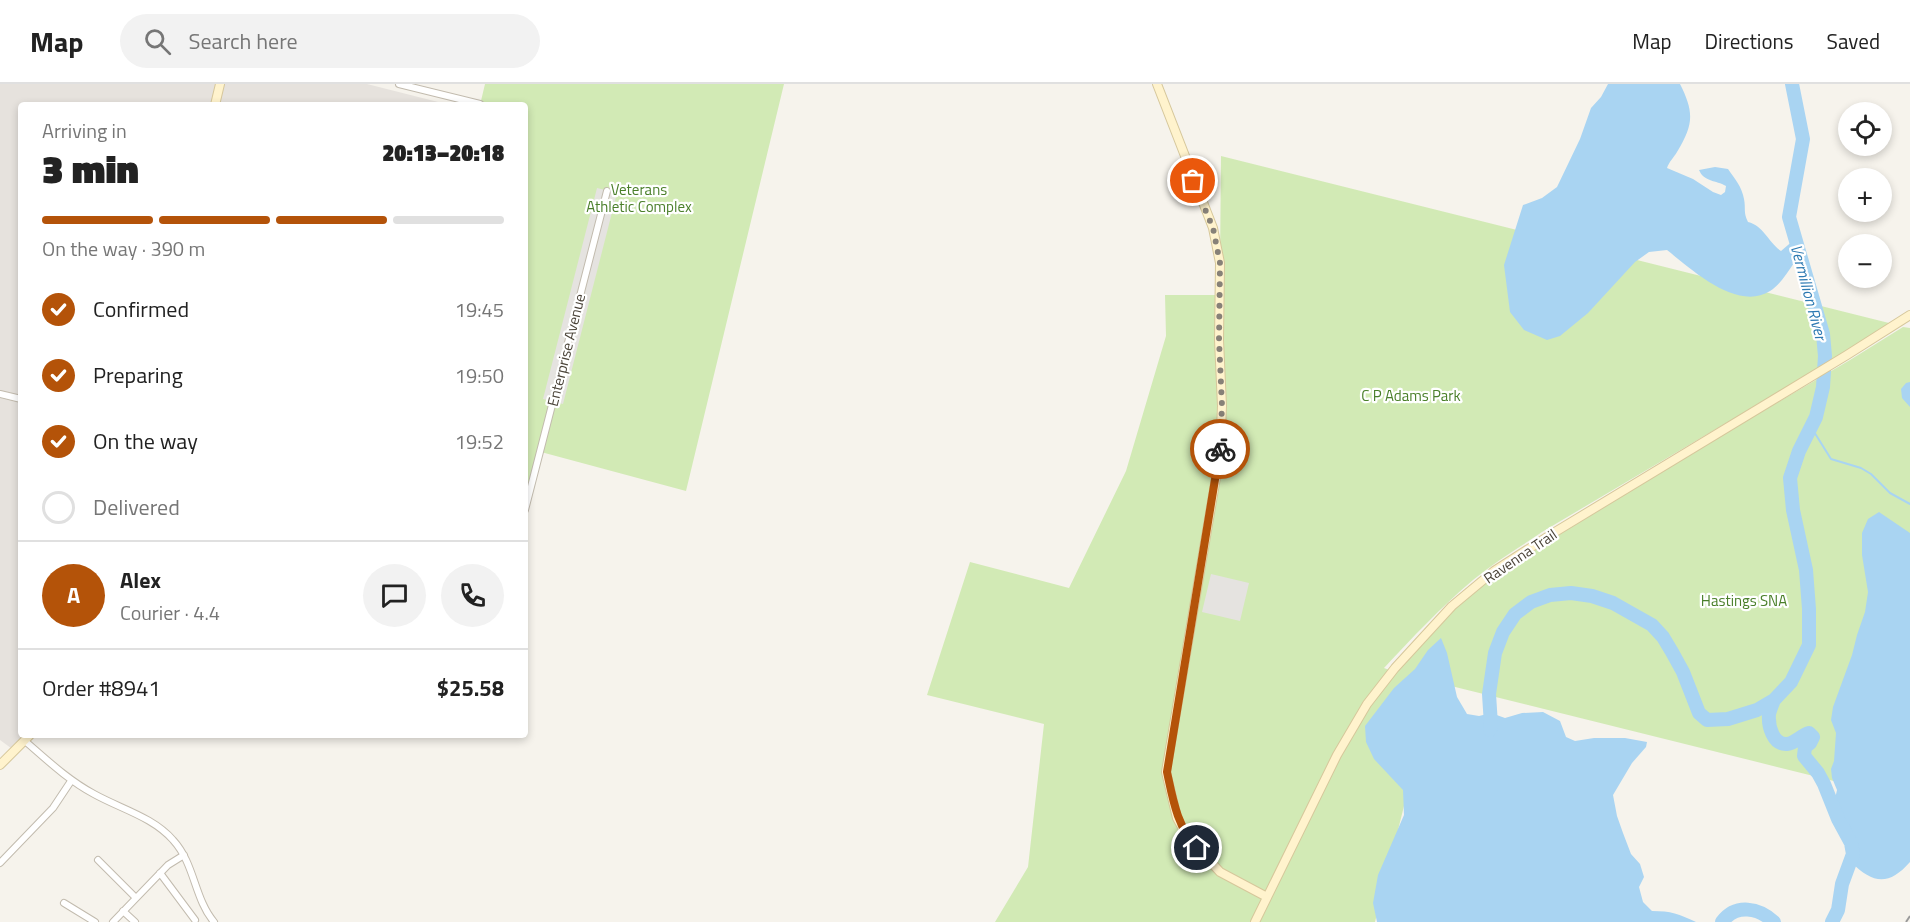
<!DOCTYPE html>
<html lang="en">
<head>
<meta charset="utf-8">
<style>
  :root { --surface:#fff; --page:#f2f2f2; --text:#222; --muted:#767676; --line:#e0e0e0; --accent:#b45309 }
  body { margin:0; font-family:"Titillium Web",sans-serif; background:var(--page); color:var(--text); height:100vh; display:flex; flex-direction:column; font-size:22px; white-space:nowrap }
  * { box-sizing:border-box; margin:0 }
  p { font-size:20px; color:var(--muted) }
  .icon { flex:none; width:33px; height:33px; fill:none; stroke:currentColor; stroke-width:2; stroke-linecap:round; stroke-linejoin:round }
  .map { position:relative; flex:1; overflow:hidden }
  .details { position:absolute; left:18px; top:18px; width:510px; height:636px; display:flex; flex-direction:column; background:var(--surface); border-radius:6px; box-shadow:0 3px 9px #0003 }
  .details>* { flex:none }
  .buttons { position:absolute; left:1838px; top:18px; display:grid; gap:12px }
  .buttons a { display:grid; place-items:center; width:54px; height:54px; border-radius:50%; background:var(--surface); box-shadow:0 3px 9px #0003; font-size:30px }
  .pin { position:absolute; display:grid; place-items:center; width:51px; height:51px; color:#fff; margin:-26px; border:3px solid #fff; border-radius:50%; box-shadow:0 2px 6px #0007 }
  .courier { position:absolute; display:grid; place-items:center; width:60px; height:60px; margin:-30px; border:4px solid #b45309; border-radius:50%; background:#fff; color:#222; box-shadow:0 2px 8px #0007 }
  .headline em { font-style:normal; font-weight:800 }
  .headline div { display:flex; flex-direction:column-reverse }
  .headline { display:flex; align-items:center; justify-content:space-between; height:102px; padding:0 24px }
  h1 { font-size:39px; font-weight:800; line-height:45px }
  .bar { display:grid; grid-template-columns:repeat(4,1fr); gap:9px 6px; align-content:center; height:72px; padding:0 24px }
  .bar i { height:8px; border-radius:4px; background:var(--line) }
  .bar .current { background:var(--accent) }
  .bar p { grid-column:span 4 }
  .line { display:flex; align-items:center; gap:15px; padding:0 24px; border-top:2px solid var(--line) }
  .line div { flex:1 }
  .round { display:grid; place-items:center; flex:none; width:63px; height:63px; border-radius:32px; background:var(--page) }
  ol { padding:0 24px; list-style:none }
  li { display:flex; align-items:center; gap:18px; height:66px }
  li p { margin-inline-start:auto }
  li .icon { padding:6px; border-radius:50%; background:var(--accent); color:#fff; stroke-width:4 }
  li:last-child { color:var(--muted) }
  li i { width:33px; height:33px; border:3px solid var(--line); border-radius:50% }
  header { display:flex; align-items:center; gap:36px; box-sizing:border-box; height:84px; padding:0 30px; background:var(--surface); border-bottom:2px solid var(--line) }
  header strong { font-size:28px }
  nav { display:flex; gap:33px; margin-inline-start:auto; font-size:21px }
  .search { width:420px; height:54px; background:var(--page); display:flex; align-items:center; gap:15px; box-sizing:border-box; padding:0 21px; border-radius:33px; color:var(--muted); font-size:22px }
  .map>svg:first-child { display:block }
</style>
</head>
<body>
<header>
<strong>Map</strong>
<div class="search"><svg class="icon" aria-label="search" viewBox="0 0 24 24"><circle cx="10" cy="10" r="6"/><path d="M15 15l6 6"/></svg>Search here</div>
<nav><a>Map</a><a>Directions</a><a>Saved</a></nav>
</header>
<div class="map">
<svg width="1910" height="838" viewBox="0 0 1910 838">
  <rect width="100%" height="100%" fill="#f6f3ec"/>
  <path fill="#e6e2dd" d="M0,0H367L450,21H21V651H30L15,667L0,656Z"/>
  <path fill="#d2eab5" d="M485,0H784L686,407L541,368L525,426V21H480Z
    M1221,72L1893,240L1542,448C1519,464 1495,478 1473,496C1441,523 1412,554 1384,584L1392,587C1432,545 1468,510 1516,477L1729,347L1850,276L1903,243L1910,244V479L1854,702L1435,598L1375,838H995L1028,783L1044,640L927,611L970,478L1069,504L1126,387L1166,252L1165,211H1216L1219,304L1217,358L1208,420L1218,401Z"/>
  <path fill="#e5e3e0" d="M597,104L617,109L563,320L543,315Z
    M1211,490L1249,499L1240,537L1202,528Z"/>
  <path fill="#a9d4f2" d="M1608,0H1680C1694,28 1694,40 1677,68C1674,73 1669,78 1667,84L1693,95L1713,108L1721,111L1725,108L1726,102C1716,96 1704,98 1699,86L1715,83L1728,85C1735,95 1742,103 1744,115C1746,125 1743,128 1748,138C1764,142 1768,158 1781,167L1795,155L1801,178L1794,179C1787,189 1780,201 1770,207C1737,228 1691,185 1667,166L1649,168L1635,178L1588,229L1560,252L1547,256L1524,246L1510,228L1504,181L1523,121L1542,114L1557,103L1580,55L1591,24L1601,13Z
    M1910,298V323L1902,314L1901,305L1906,299Z
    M1879,428L1910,449V778C1889,802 1873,800 1851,778C1856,757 1841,743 1833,724L1837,706L1832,694L1831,685L1834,677L1836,649L1831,636L1833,623L1852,571L1857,551L1865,528L1868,508L1862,471V449L1868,435Z
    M1441,554L1447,569L1457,613L1467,630L1479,632L1491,629L1505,634L1522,629L1543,628L1560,637L1566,653L1575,657L1594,654H1625L1647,658L1646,663L1632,679L1613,711L1617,732L1623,749L1631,770L1640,780L1644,793L1639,803L1643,818L1652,827C1671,827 1679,830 1696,838H1377L1373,819L1378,791L1404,731L1403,706L1374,675L1366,658L1365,642L1394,604L1415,585L1428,566Z"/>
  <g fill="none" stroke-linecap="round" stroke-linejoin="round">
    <path stroke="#a9d4f2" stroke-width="2" d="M1811,343L1831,375L1861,384L1871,390L1890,409L1910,420"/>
    <path stroke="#a9d4f2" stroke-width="14" d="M1774,616C1772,621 1770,626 1769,630C1768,642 1773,661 1787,660C1796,659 1801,651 1809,649L1813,653L1810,659L1805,663L1804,672L1818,689L1824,700L1838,735L1851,759L1853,770L1842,800L1838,826L1832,838
      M1490,646L1491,641L1489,610L1495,569L1503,548L1515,530L1531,518L1550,511L1571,509L1592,512L1613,519L1652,541L1663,553L1672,568L1683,588L1699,629L1707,636L1728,635L1757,626L1774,616L1791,598L1809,561V525L1806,486L1793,426L1790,394L1799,367L1816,333L1823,303L1825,272L1823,250L1789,133L1803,55L1792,0
      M1722,838C1736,819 1759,824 1774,838"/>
    <defs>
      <path id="street" d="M399,0L480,20
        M0,310L21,315
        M525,426L607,107
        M25,657C47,676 68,696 94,710C121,725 153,733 173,756C195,780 194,814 214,838
        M98,776L136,814
        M0,779L53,724L71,697
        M160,789L195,836
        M64,819L95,838
        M123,827L135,838
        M113,838L168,781L184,771"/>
      <path id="secondary" d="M1157,0L1213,144L1220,179L1219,256L1222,322L1220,370L1166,688L1177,734L1187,752L1220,788L1267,813
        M215,21L220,0
        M0,681L30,651
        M1255,838L1337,671L1367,620L1395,584L1452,522L1494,487L1555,448L1847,271L1910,231"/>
    </defs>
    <use href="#street" stroke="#c2bbae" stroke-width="8"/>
    <use href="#secondary" stroke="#d6c79b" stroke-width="10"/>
    <use href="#street" stroke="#fff" stroke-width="6"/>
    <use href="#secondary" stroke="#fff3cd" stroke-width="8"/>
    <path stroke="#9a9a9a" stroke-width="2" stroke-dasharray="8 8" stroke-linecap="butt" d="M1906,838L1910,832"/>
  </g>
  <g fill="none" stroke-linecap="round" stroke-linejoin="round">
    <path stroke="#878178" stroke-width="6" stroke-dasharray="0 10.8" d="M1193,97L1213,144L1220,179L1219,256L1222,322L1220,365"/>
    <path stroke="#b45309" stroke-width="8" d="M1197,764C1177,742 1173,716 1167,688L1220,365"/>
  </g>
  <g text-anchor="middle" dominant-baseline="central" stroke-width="4.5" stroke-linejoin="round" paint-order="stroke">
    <g font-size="15" fill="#4a7f2a" stroke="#fff">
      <text x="639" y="105">Veterans<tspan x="639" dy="17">Athletic Complex</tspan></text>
      <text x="1411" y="311">C P Adams Park</text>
      <text x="1744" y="516">Hastings SNA</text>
    </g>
    <g font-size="15" fill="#4b4439" stroke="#fff">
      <text transform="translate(566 266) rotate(-76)">Enterprise Avenue</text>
      <text transform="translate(1520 472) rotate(-34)">Ravenna Trail</text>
    </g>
    <g font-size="16" font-style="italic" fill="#2e7ab2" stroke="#fff">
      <text transform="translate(1809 208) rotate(75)">Vermillion River</text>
    </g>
  </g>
</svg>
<div class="buttons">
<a><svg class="icon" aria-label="locate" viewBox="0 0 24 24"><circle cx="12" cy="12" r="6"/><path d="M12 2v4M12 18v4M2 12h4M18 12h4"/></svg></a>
<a>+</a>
<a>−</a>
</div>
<div class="pin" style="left:1193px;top:97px;background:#ea580c"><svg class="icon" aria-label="bag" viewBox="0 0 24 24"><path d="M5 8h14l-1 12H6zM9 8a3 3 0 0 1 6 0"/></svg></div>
<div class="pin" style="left:1197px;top:764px;background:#1f2937"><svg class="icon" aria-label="home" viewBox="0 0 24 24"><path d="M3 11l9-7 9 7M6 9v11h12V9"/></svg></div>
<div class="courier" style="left:1220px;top:365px"><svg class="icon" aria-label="bike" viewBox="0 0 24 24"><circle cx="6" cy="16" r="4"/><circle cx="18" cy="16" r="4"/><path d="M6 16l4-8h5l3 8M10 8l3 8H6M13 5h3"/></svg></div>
<section class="details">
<div class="headline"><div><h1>3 min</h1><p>Arriving in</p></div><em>20:13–20:18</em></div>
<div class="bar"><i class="current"></i><i class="current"></i><i class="current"></i><i></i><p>On the way · 390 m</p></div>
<ol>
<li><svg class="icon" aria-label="check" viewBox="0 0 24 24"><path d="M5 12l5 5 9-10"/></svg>Confirmed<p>19:45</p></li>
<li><svg class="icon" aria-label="check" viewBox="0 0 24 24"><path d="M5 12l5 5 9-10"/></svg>Preparing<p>19:50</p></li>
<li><svg class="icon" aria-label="check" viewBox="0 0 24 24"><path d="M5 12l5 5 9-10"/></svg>On the way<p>19:52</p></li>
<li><i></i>Delivered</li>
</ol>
<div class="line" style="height:108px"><b class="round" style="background:var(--accent);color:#fff">A</b><div><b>Alex</b><p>Courier · 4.4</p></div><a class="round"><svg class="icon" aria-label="chat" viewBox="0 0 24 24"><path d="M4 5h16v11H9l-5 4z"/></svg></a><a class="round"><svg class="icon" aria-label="phone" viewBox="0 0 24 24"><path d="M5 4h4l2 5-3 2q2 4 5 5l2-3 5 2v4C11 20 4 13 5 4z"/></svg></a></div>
<div class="line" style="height:78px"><div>Order #8941</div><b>$25.58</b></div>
</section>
</div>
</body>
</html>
